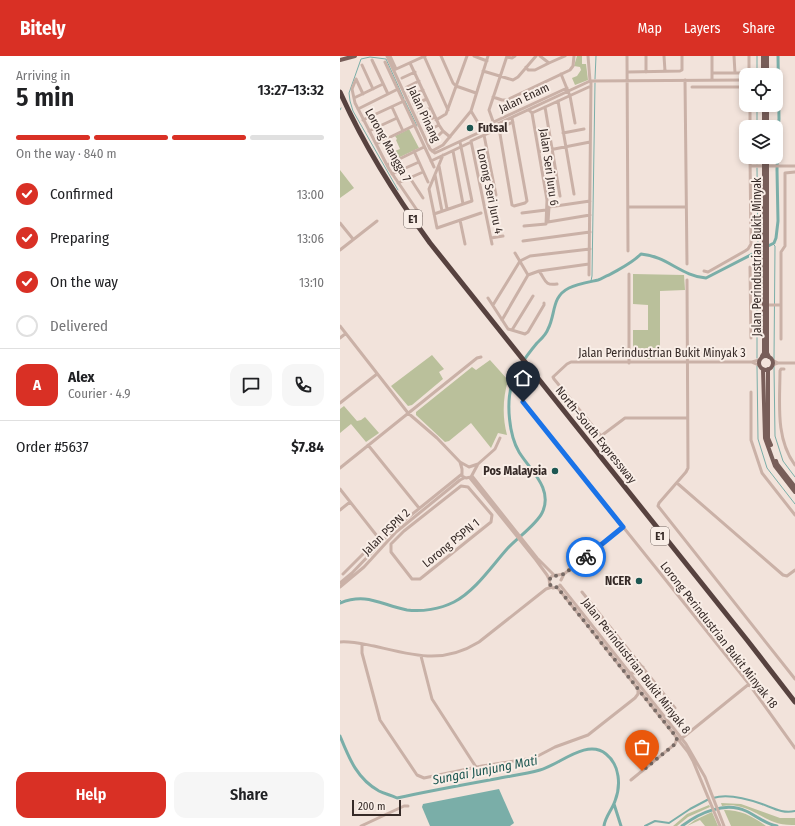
<!DOCTYPE html>
<html lang="en">
<head>
<meta charset="utf-8">
<style>
  :root { --surface:#fff; --page:#f6f6f6; --text:#202124; --muted:#757577; --line:#e0e0e0; --accent:#d93025 }
  body { margin:0; font-family:"Fira Sans Condensed",sans-serif; background:var(--page); color:var(--text); height:100vh; display:flex; flex-direction:column; font-size:15px; white-space:nowrap }
  * { box-sizing:border-box; margin:0 }
  p { font-size:13px; color:var(--muted) }
  .icon { flex:none; width:22px; height:22px; fill:none; stroke:currentColor; stroke-width:2; stroke-linecap:round; stroke-linejoin:round }
  .map { position:relative; flex:1; overflow:hidden }
  .sheet { display:flex; flex-direction:column; background:var(--surface); width:340px }
  .sheet>* { flex:none }
  .tools { position:absolute; left:399px; top:12px; display:grid; gap:8px }
  .tools a { display:grid; place-items:center; width:44px; height:44px; border-radius:8px; background:var(--surface); box-shadow:0 2px 6px #0003; font-size:20px }
  .scale { position:absolute; left:12px; bottom:10px; width:49px; box-sizing:border-box; padding-left:4px; border:2px solid #362a27; border-top:0; font-size:11px; line-height:14px; white-space:nowrap; color:#362a27; -webkit-text-stroke:3px #f9eee7; paint-order:stroke }
  .pin { position:absolute; display:grid; place-items:center; width:34px; height:34px; color:#fff; margin:-41px -17px; border-radius:50% 50% 50% 0; rotate:-45deg; box-shadow:0 0 4px #0007 }
  .pin .icon { rotate:45deg }
  .courier { position:absolute; display:grid; place-items:center; width:40px; height:40px; margin:-20px; border:3px solid #1a73e8; border-radius:50%; background:#fff; color:#222; box-shadow:0 1px 5px #0007 }
  .summary em { font-style:normal; font-weight:600 }
  .summary div { display:flex; flex-direction:column-reverse }
  .summary { display:flex; align-items:center; justify-content:space-between; height:68px; padding:0 16px }
  h1 { font-size:26px; font-weight:600; line-height:30px }
  .bar { display:grid; grid-template-columns:repeat(4,1fr); gap:6px 4px; align-content:center; height:48px; padding:0 16px }
  .bar i { height:5px; border-radius:3px; background:var(--line) }
  .bar .selected { background:var(--accent) }
  .bar p { grid-column:span 4 }
  .line { display:flex; align-items:center; gap:10px; padding:0 16px; border-top:1px solid var(--line) }
  .line div { flex:1 }
  .round { display:grid; place-items:center; flex:none; width:42px; height:42px; border-radius:12px; background:var(--page) }
  ol { padding:0 16px; list-style:none }
  li { display:flex; align-items:center; gap:12px; height:44px }
  li p { margin-inline-start:auto }
  li .icon { padding:4px; border-radius:50%; background:var(--accent); color:#fff; stroke-width:4 }
  li:last-child { color:var(--muted) }
  li i { width:22px; height:22px; border:2px solid var(--line); border-radius:50% }
  .primary-button { display:flex; gap:8px; margin-top:auto; padding:8px 16px }
  .primary-button a { flex:1; height:46px; border-radius:12px; background:var(--accent); color:#fff; font-size:16px; font-weight:600; line-height:46px; text-align:center }
  .primary-button a+a { background:var(--page); color:var(--text) }
  header { display:flex; align-items:center; gap:24px; box-sizing:border-box; height:56px; padding:0 20px; background:var(--accent); color:#fff }
  header strong { font-size:19px }
  nav { display:flex; gap:22px; margin-inline-start:auto; font-size:14px }
  main { display:flex; flex:1; min-height:0 }
  .map>svg:first-child { display:block }
</style>
</head>
<body>
<header>
<strong>Bitely</strong>
<nav><a>Map</a><a>Layers</a><a>Share</a></nav>
</header>
<main>
<section class="sheet">
<div class="summary"><div><h1>5 min</h1><p>Arriving in</p></div><em>13:27–13:32</em></div>
<div class="bar"><i class="selected"></i><i class="selected"></i><i class="selected"></i><i></i><p>On the way · 840 m</p></div>
<ol>
<li><svg class="icon" aria-label="check" viewBox="0 0 24 24"><path d="M5 12l5 5 9-10"/></svg>Confirmed<p>13:00</p></li>
<li><svg class="icon" aria-label="check" viewBox="0 0 24 24"><path d="M5 12l5 5 9-10"/></svg>Preparing<p>13:06</p></li>
<li><svg class="icon" aria-label="check" viewBox="0 0 24 24"><path d="M5 12l5 5 9-10"/></svg>On the way<p>13:10</p></li>
<li><i></i>Delivered</li>
</ol>
<div class="line" style="height:72px"><b class="round" style="background:var(--accent);color:#fff">A</b><div><b>Alex</b><p>Courier · 4.9</p></div><a class="round"><svg class="icon" aria-label="chat" viewBox="0 0 24 24"><path d="M4 5h16v11H9l-5 4z"/></svg></a><a class="round"><svg class="icon" aria-label="phone" viewBox="0 0 24 24"><path d="M5 4h4l2 5-3 2q2 4 5 5l2-3 5 2v4C11 20 4 13 5 4z"/></svg></a></div>
<div class="line" style="height:52px"><div>Order #5637</div><b>$7.84</b></div>
<div class="primary-button"><a>Help</a><a>Share</a></div>
</section>
<div class="map">
<svg width="455" height="770" viewBox="0 0 455 770">
  <rect width="100%" height="100%" fill="#f2e3db"/>
  <path fill="#bac09b" d="M237,0H242V8H246L248,24L235,29L232,22L237,20L241,14L240,11L234,10Z
    M69,73L79,92L60,101H58L55,95L60,93L56,84L57,83L55,80Z
    M0,114L14,132L0,142Z
    M293,218L344,219L345,234L320,235V303H298L293,299V274H308V249L293,248Z
    M92,299L104,313L99,316L103,323L72,349L68,350L51,330Z
    M150,304L168,324C163,342 162,360 167,379L158,377L151,392L131,367L109,385L105,386L76,359V356L132,311L136,314Z
    M4,350L17,365L21,364L25,361L39,377L26,386L11,368L0,377V353Z
    M381,747L401,748L440,762H455V769C428,770 423,757 401,751C395,749 389,749 382,750Z
    M369,749L370,751L348,761L337,770H333L347,758Z
    M384,754C401,754 412,760 426,770H391Z
    M372,756L378,770H365L360,764L347,770L355,764Z"/>
  <path fill="#7aaea8" d="M159,733L174,767L170,770H90L82,751L83,748Z"/>
  <g fill="none" stroke-linecap="round" stroke-linejoin="round">
    <path stroke="#7aaea8" stroke-width="1" d="M417,0V19
      M255,23L256,0
      M65,45L77,70
      M417,49V71
      M0,54L1,52
      M417,108V101
      M417,112L418,195
      M58,134L13,55L10,45L9,37L21,3L30,1L46,3L64,43
      M433,188L435,190L434,304
      M414,196L417,200V302
      M251,225L252,220L255,27
      M417,310L418,383L427,412L455,448
      M434,310L435,380L443,405L455,421
      M0,544L2,546"/>
    <path stroke="#7aaea8" stroke-width="2" d="M373,742C388,737 408,743 422,748C433,752 443,758 455,755
      M305,770L315,765L329,767L350,753L369,743"/>
    <path stroke="#7aaea8" stroke-width="3" d="M0,547C27,536 41,549 67,554C82,556 100,553 114,546C135,535 151,511 167,493C177,482 196,469 202,457C214,433 190,414 179,396C169,379 166,347 172,328C176,313 187,299 197,287C201,283 206,279 208,273C216,258 211,241 229,232C237,228 249,226 258,224C262,223 265,220 269,219C281,212 291,208 301,198C327,200 341,220 366,222L434,187L436,182L438,165L437,114L438,72L439,63L438,0
      M0,680C9,702 17,723 39,735C45,738 51,739 57,742C89,735 122,729 155,723C170,720 185,718 200,714C219,709 247,682 266,698C280,709 281,730 275,745C272,754 265,761 264,770
      M274,748L281,770
      M342,770C359,757 385,745 406,755C417,760 425,768 437,770"/>
    <path stroke="#cab1a7" stroke-width="3" d="M47,0L90,93L95,97L250,25L406,24
      M50,0L56,13
      M84,0L108,54
      M101,0L113,27L116,30L136,37
      M134,0L147,5
      M200,0L209,7L225,0
      M248,0L250,25
      M287,0L288,195
      M306,0V16
      M324,0L325,15
      M372,0V24
      M394,0L395,17
      M167,1L172,2L175,0
      M32,4L48,38
      M45,6L94,111
      M70,7L99,69L103,75L110,81
      M22,9L33,33
      M186,11L188,14H195L209,7
      M54,14L85,0
      M143,15L173,24L178,21L196,0
      M288,16L340,15L342,14V0
      M372,17H406L409,14V0
      M221,18L230,40L235,67
      M62,22L75,16
      M16,23L12,33L15,47L49,113L81,160
      M16,23L23,38
      M345,24L347,208
      M67,31L79,25
      M352,31H406
      M70,40L83,34
      M153,41L162,44H167L230,14L233,10L234,0
      M14,42L43,28
      M218,45L234,138
      M74,48L87,43
      M52,51L63,75
      M205,51L220,140
      M18,53L58,33
      M131,55L140,70L143,71L227,32
      M410,55V71
      M79,57L91,52
      M192,57L251,30
      M23,64L64,45
      M96,64L106,58L127,0
      M83,66L95,61
      M154,68L149,54L167,0
      M159,72L172,149L174,150L185,147L187,145L172,62
      M29,75L57,62
      M87,75L99,69
      M223,77L244,73
      M144,79L156,139
      M47,82L58,103
      M91,84L96,82L103,75
      M36,88L75,69
      M74,95L88,126
      M92,95L103,89L131,55L148,0
      M113,95L123,148
      M199,96L250,86
      M103,99L89,133L97,172L141,157
      M91,105L129,87
      M47,109L84,91
      M99,110L107,153
      M410,110H455
      M52,118L79,106
      M95,119L102,155
      M70,122L83,142
      M58,127L83,116
      M288,151H346
      M182,157L206,154
      M94,158L132,145L120,86
      M250,159L208,166L209,151L250,145
      M120,164L125,188
      M0,167L13,183
      M184,170L206,168L207,144L192,57L189,54
      M151,182L163,180
      M183,185L250,176
      M152,188L131,85L173,66
      M0,194L37,165
      M175,197L188,219
      M410,211L411,282
      M199,215C206,224 204,230 217,228
      M364,215L368,216L405,195L408,193L411,188L410,101
      M249,219L251,25
      M347,224L348,412L346,416L319,447L318,450L455,623
      M148,242L168,273L185,278L188,276L204,249V247
      M153,249L180,205L190,200L250,193
      M411,249H424
      M427,249H441
      M162,264L188,219L199,215L249,208
      M0,270L68,357L97,382L120,406L129,411L138,408
      M172,274L193,240
      M0,282L5,278
      M441,283V196L445,190V117L455,116
      M432,304L438,307
      M412,306L419,309
      M289,307V218
      M432,309L438,307H455
      M444,313H441L440,315C440,346 435,382 455,409
      M411,336V384L422,417L455,459
      M183,346L409,628L455,692
      M0,347L37,318
      M347,362H285L261,380L214,323L213,321L227,308L231,306H412L419,304
      M28,389L79,452
      M120,406L122,413V420L126,422L131,421L138,408L155,393L160,382
      M0,412L137,302L141,301
      M132,420L197,502L214,519
      M130,422L196,504L207,519L209,523
      M337,427L443,519L447,520L455,514
      M121,430L128,431L152,459L151,466L80,523H72L51,496V488L64,475Z
      M0,433L37,480V484L3,518
      M0,454L10,446
      M221,524L224,518L283,471
      M0,527L12,517L55,472L122,418
      M220,529L346,688L365,721L384,770
      M0,531L24,511L56,476L120,424L124,422
      M217,531L348,696L353,705L380,770
      M218,531L213,532L210,530L209,523L212,520L224,518
      M242,536L335,652
      M0,586C11,585 23,588 34,590C73,599 102,609 139,586L206,533L212,531
      M22,588V597L40,664L77,719L84,722L142,710L194,702L215,691L248,679L295,642L298,638V633
      M81,600L92,643L136,711
      M290,617H296L303,611
      M341,683L409,628
      M291,724L335,688L337,682
      M21,770L64,750H68"/>
    <path stroke="#785e59" stroke-width="4" d="M427,0V19
      M0,4L15,0
      M423,19V0
      M424,49V71
      M427,49V71
      M427,101V297L429,301
      M422,300L424,297V101
      M419 307a7 7 0 1 1 14 0a7 7 0 1 1-14 0Z
      M423,313L425,382L435,410L455,436
      M428,313V382L431,389
      M436,405L437,408L455,431"/>
    <path stroke="#57423f" stroke-width="5" d="M0,36C24,90 55,139 90,187L407,584L455,646"/>
  </g>
  <g fill="none" stroke-linecap="round" stroke-linejoin="round">
    <path stroke="#786b66" stroke-width="4" stroke-dasharray="0 7.2" d="M246,501L224,518L211,521L209,525V528L214,532L217,531L337,682L335,688L302,715"/>
    <path stroke="#1a73e8" stroke-width="5" d="M183,346L283,471L246,501"/>
  </g>
  <g fill="#1d5752" stroke="#f9eee7" stroke-width="1.5">
    <circle cx="130" cy="72" r="4"/>
    <circle cx="215" cy="415" r="4"/>
    <circle cx="299" cy="525" r="4"/>
  </g>
  <g text-anchor="middle" dominant-baseline="central" stroke-width="4" stroke-linejoin="round" paint-order="stroke">
    <g fill="#f9eee7" stroke="#706561" stroke-width="1">
      <rect x="64" y="154" width="18" height="18" rx="3"/>
      <rect x="311" y="471" width="18" height="18" rx="3"/>
    </g>
    <g font-size="11" font-weight="bold" fill="#362a27">
      <text x="73" y="163">E1</text>
      <text x="320" y="480">E1</text>
    </g>
    <g font-size="12" fill="#362a27" stroke="#f9eee7">
      <text transform="translate(184 42) rotate(-25)">Jalan Enam</text>
      <text transform="translate(84 58) rotate(65)">Jalan Pinang</text>
      <text transform="translate(48 89) rotate(61)">Lorong Mangga 7</text>
      <text transform="translate(209 111) rotate(82)">Jalan Seri Juru 6</text>
      <text transform="translate(150 135) rotate(78)">Lorong Seri Juru 4</text>
      <text transform="translate(417 201) rotate(-90)">Jalan Perindustrian Bukit Minyak</text>
      <text x="322" y="297">Jalan Perindustrian Bukit Minyak 3</text>
      <text transform="translate(256 379) rotate(51)">North–South Expressway</text>
      <text transform="translate(46 476) rotate(-44)">Jalan PSPN 2</text>
      <text transform="translate(111 487) rotate(-39)">Lorong PSPN 1</text>
      <text transform="translate(379 579) rotate(52)">Lorong Perindustrian Bukit Minyak 18</text>
      <text transform="translate(296 610) rotate(52)">Jalan Perindustrian Bukit Minyak 8</text>
    </g>
    <g font-size="12" font-weight="bold" fill="#362a27" stroke="#f9eee7" text-anchor="end">
      <text x="138" y="72" text-anchor="start">Futsal</text>
      <text x="207" y="415">Pos Malaysia</text>
      <text x="291" y="525">NCER</text>
    </g>
    <g font-size="13" font-style="italic" fill="#1d5752" stroke="#f9eee7">
      <text transform="translate(145 714) rotate(-11)">Sungai Junjung Mati</text>
    </g>
  </g>
</svg>
<div class="tools">
<a><svg class="icon" aria-label="locate" viewBox="0 0 24 24"><circle cx="12" cy="12" r="6"/><path d="M12 2v4M12 18v4M2 12h4M18 12h4"/></svg></a>
<a><svg class="icon" aria-label="layers" viewBox="0 0 24 24"><path d="M12 4l9 5-9 5-9-5zM3 14l9 5 9-5"/></svg></a>
</div>
<div class="scale">200 m</div>
<div class="pin" style="left:302px;top:715px;background:#ea580c"><svg class="icon" aria-label="bag" viewBox="0 0 24 24"><path d="M5 8h14l-1 12H6zM9 8a3 3 0 0 1 6 0"/></svg></div>
<div class="pin" style="left:183px;top:346px;background:#1f2937"><svg class="icon" aria-label="home" viewBox="0 0 24 24"><path d="M3 11l9-7 9 7M6 9v11h12V9"/></svg></div>
<div class="courier" style="left:246px;top:501px"><svg class="icon" aria-label="bike" viewBox="0 0 24 24"><circle cx="6" cy="16" r="4"/><circle cx="18" cy="16" r="4"/><path d="M6 16l4-8h5l3 8M10 8l3 8H6M13 5h3"/></svg></div>
</div>
</main>
</body>
</html>
